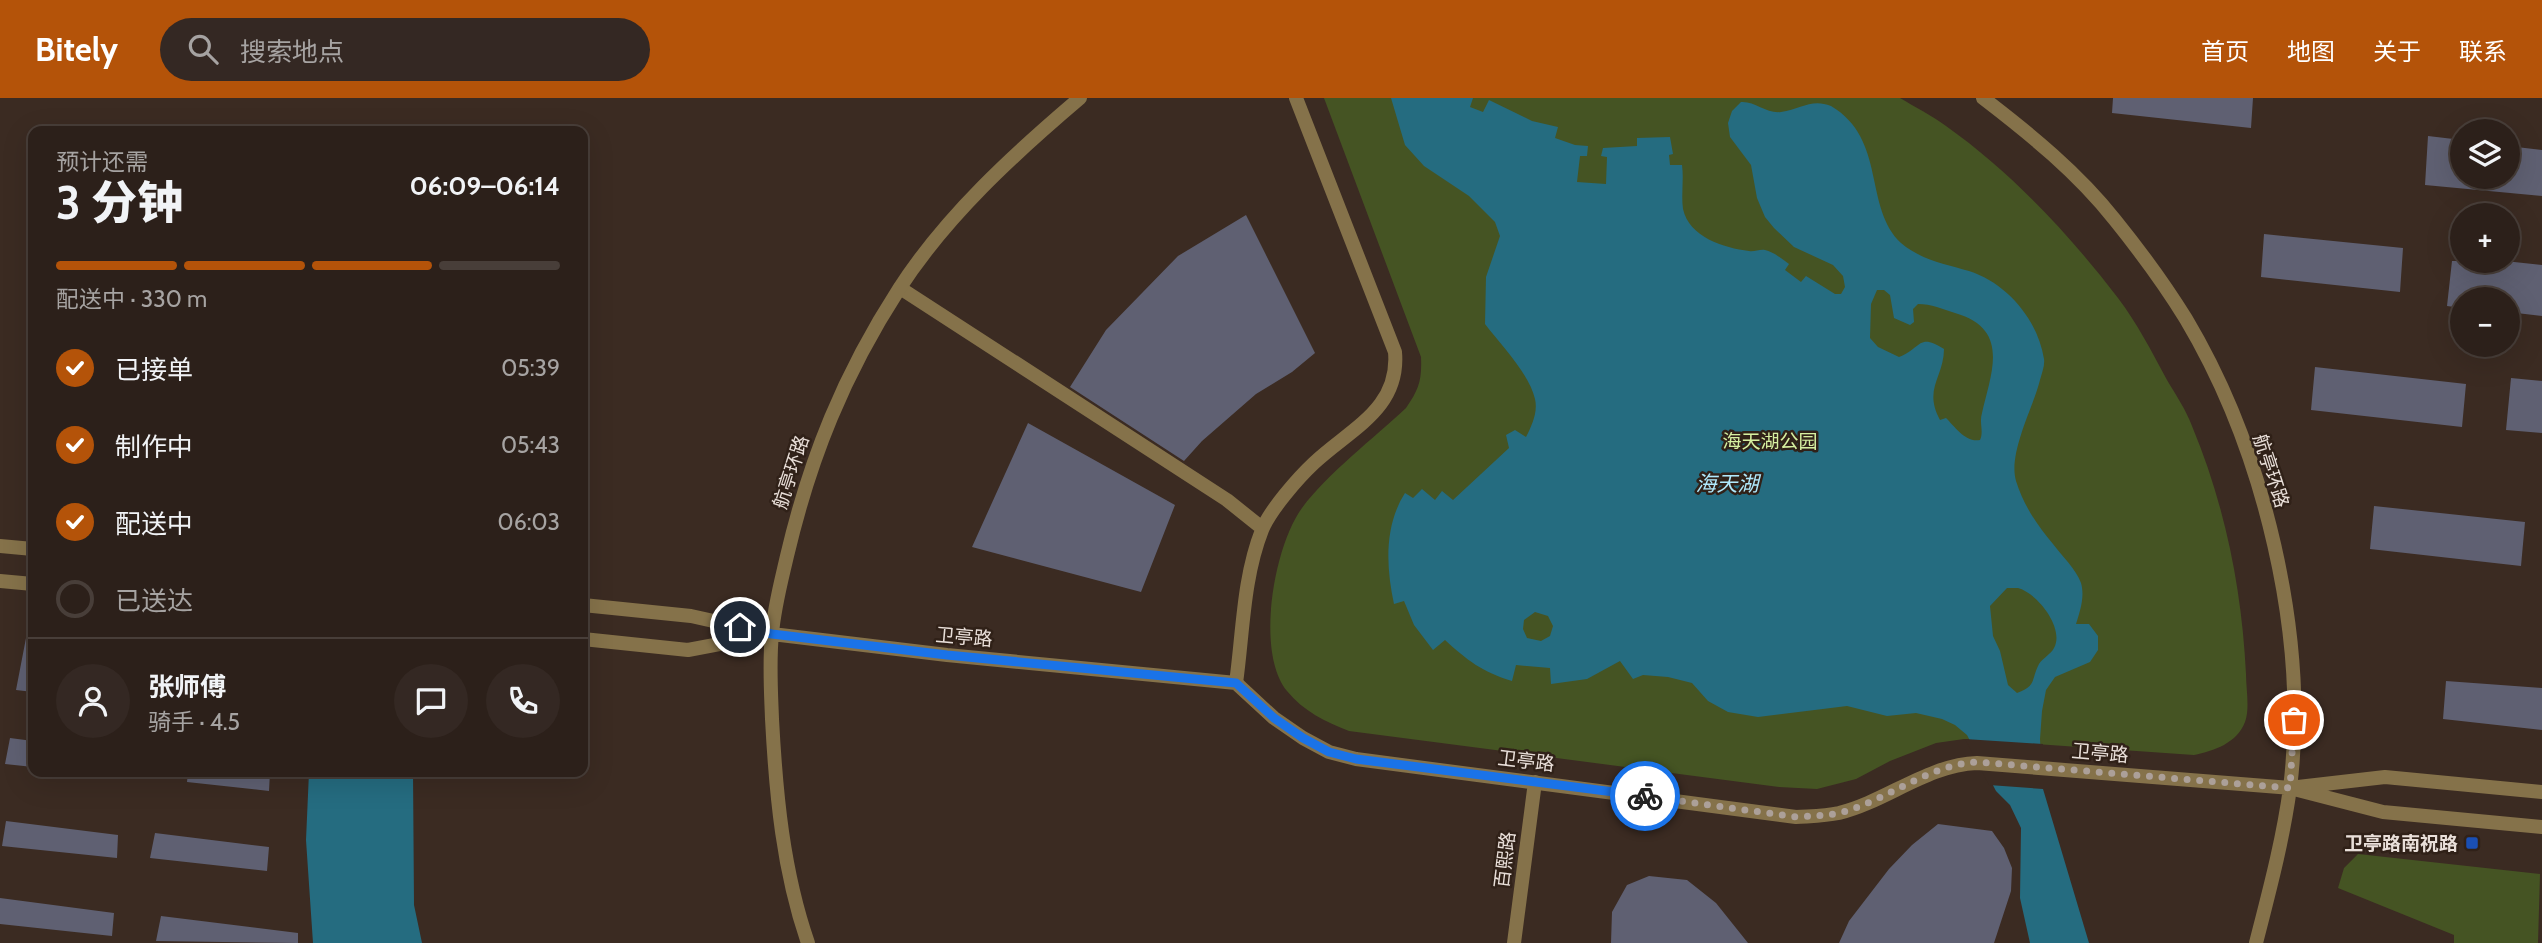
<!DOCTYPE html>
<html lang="zh">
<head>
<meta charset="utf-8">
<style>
  :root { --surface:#2c201a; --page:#342823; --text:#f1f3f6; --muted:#a6a3a2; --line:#483e39; --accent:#b45309 }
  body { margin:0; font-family:Cabin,"Noto Sans SC",sans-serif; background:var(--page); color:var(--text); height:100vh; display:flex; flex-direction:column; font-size:26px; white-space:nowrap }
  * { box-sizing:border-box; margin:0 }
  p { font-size:23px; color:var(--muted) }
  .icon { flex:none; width:38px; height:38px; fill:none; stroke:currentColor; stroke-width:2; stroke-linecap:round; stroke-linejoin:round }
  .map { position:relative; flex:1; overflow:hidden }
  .sheet { position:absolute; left:28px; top:28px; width:560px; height:651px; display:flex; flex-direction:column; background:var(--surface); border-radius:14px; box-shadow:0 7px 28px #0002,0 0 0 2px var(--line) }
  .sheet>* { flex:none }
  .controls { position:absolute; left:2450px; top:21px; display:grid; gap:14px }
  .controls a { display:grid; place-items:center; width:70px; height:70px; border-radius:50%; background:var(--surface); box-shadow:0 7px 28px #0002,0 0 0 2px var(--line); font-size:35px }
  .pin { position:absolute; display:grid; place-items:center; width:60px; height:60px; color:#fff; margin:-30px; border:4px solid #fff; border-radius:50%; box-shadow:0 2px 7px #0007 }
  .courier { position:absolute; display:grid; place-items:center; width:70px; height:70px; margin:-35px; border:5px solid #1a73e8; border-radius:50%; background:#fff; color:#222; box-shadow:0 2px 9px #0007 }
  .summary em { font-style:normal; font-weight:800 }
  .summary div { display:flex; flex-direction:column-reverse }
  .summary { display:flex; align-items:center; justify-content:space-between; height:119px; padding:0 28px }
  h1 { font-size:46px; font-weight:800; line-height:52px }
  .bar { display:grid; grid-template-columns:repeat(4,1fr); gap:10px 7px; align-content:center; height:84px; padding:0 28px }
  .bar i { height:9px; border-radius:5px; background:var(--line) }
  .bar .selected { background:var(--accent) }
  .bar p { grid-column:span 4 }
  .line { display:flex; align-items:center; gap:18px; padding:0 28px; border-top:2px solid var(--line) }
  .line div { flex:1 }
  .round { display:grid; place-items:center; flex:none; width:74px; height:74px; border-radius:37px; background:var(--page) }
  ol { padding:0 28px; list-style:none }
  li { display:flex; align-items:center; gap:21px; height:77px }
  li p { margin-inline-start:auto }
  li .icon { padding:7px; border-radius:50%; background:var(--accent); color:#fff; stroke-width:4 }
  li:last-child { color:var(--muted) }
  li i { width:38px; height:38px; border:4px solid var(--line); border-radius:50% }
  header { display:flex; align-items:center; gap:42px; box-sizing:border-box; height:98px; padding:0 35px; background:var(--accent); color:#fff }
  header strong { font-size:33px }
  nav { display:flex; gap:38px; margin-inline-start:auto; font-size:24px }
  .search { width:490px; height:63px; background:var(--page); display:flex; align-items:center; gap:18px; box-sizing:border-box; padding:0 24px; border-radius:38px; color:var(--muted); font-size:26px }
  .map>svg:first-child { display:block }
</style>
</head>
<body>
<header>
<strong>Bitely</strong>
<div class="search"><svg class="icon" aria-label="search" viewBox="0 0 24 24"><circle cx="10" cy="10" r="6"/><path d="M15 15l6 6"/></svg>搜索地点</div>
<nav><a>首页</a><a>地图</a><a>关于</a><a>联系</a></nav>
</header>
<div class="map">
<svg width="2542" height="845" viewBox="0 0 2542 845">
  <rect width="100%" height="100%" fill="#3b2b22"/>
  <path fill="#455423" d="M1324,0H1900C1915,9 1931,17 1946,28C2011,74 2069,136 2118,200C2137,225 2152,254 2167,282C2176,297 2186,312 2192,328C2225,407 2242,492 2246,576C2246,591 2250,610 2245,624C2237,645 2214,653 2194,657L1964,641L1936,645L1890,663L1856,681L1817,691L1779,689L1349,633C1326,624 1303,613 1287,593C1255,554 1274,448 1302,410C1327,376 1374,340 1406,310C1419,291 1422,282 1421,259Z
    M2358,756L2540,776L2538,845H2454V837L2338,790L2344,770Z"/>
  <path fill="#256c80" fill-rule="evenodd" d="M1391,0H1473L1470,9L1483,14L1489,2L1532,23L1558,29L1555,40L1575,47L1588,48L1587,58H1580L1577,84L1606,86L1607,59L1601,58L1603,50L1637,48V40L1670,39L1673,56L1669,57L1670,67H1682C1684,81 1681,97 1683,111C1689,139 1724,150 1749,153C1754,154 1760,151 1765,152C1774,154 1782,161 1789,166L1785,172L1801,184L1806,178L1835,196H1841L1845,189L1843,178L1833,167L1794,149L1774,130L1765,119L1757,100L1751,67L1730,39L1728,25L1732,13L1741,4C1755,3 1767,16 1781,14C1801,11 1812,0 1831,8C1887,41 1863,109 1901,145C1921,162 1945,166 1969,173C2007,185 2038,222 2044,261C2045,267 2042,275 2040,282C2033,310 2008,355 2016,383C2024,408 2037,427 2053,446C2062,458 2076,471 2081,485C2085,499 2080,513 2076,526H2089L2098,538V552L2090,564L2055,579L2046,592L2042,613L2040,641L2043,691L2089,845H2030L2020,800L2021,730L2010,707L1996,693L1967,637L1955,627L1942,621L1916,615L1887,618L1847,608L1758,619L1728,614L1708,603L1692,585L1668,579L1643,577L1633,581L1620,563L1587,581L1551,586L1550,570L1516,567L1512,583C1482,574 1467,562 1445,542L1433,552L1414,527L1404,503L1394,506C1386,469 1384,428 1405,395L1413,400L1422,391L1435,402L1442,393L1453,402L1509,350L1506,337L1515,332L1526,339C1532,327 1538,314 1535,301C1529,275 1500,246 1485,226L1486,179L1500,138L1495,124L1469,98L1424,68L1405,47ZM1877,192H1884L1890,197L1894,220L1910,227L1914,224L1913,211L1918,206C1931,206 1943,211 1955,215C2011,231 1991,275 1982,315C1979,325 1984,333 1980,342C1966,345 1955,329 1946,320L1940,322C1923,291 1944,279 1944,251C1918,234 1921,251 1899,259L1878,249L1870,240L1871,206ZM2007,490C2007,490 2017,490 2018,490C2037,495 2065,530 2054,550C2051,556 2043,560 2039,566C2031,581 2037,588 2017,595L2008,587L2000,553L1993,538L1990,508ZM1535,514L1548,518L1553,528L1550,538L1541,543L1527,540L1523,531L1524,522Z
    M309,674H413L414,807L422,845H313L306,742Z"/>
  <path fill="#3b2b22" d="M1965,641L2043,646V691L1989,687Z"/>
  <path fill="#5f6072" d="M2113,0H2253L2251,30L2112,15Z
    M2428,38L2462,42V79H2508V48L2542,52V98L2425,87Z
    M1246,117L1315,255L1292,274L1256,296L1202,343L1184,363L1070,289L1106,232L1178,158Z
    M2264,136L2403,150L2400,194L2261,179Z
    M2452,163H2505L2542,167V218L2508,214V201H2462V210L2447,208Z
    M2315,269L2466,286L2462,329L2311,312Z
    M2511,280L2542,283V335L2506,332Z
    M1028,325L1175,407L1141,494L972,449Z
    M2374,408L2525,424L2521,468L2370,451Z
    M26,540L33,541V594L16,592Z
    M2446,583L2542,590V632L2443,621Z
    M10,640L33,643V669L5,666Z
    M188,674H270L269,693L187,684Z
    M6,723L118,737L117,760L2,748Z
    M1938,726L1992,733L2004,750L2012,770L2011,793L1994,845H1839L1849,823L1889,771L1912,747Z
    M155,735L269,749L267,773L150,760Z
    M1649,778L1687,782L1716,805L1748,845H1611L1612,814L1627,787Z
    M0,800L114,815L112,838L0,826Z
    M161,818L298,835V845L156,843Z"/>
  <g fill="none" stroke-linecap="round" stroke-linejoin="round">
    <path stroke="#85724a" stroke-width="14" d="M900,190L1227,402L1262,430
      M1236,585C1243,535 1243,480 1262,432C1270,412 1298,380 1314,365C1350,331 1400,311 1395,254L1296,0"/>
    <path stroke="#85724a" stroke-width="14" d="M1983,0C2030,36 2078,75 2115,122C2140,153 2165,187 2186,221C2264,352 2309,538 2290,690C2283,742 2269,794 2256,845
      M0,448L33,451
      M0,483L33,486
      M583,507L691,518L772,536L947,557L1236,585L1274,620L1303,640L1329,654L1356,661L1796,719C1811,718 1825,718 1839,715C1887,703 1927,667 1977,665L2290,690L2383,714L2542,729
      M583,541L688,552L767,537
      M2298,689L2385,679L2542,694
      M808,845C783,773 776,697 772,621C771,593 769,564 772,536C774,510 781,484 787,458C810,360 844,276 899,191C946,118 1014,56 1080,0
      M1514,845L1535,684"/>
  </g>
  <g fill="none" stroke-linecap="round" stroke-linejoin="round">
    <path stroke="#aca099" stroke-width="7" stroke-dasharray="0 12.6" d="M1645,698L1796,719C1811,718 1825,718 1839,715C1887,703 1927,667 1977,664L2290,690L2294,622"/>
    <path stroke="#1a73e8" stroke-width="9" d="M740,529L772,536L947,557L1236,585L1274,620L1303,640L1329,654L1356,661L1645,698"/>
  </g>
  <rect fill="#1a4fb4" stroke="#302118" stroke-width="2.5" x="2465" y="738" width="14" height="14" rx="3.5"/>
  <g text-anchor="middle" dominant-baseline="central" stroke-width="5" stroke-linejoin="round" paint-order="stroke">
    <g font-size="19" fill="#d6f0a1" stroke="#302118">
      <text x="1770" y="343">海天湖公园</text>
    </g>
    <g font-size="19" fill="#e9dfd9" stroke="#302118">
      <text transform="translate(2271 373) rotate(72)">航亭环路</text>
      <text transform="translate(791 374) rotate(-72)">航亭环路</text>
      <text transform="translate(964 539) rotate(5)">卫亭路</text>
      <text transform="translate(2100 655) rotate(5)">卫亭路</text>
      <text transform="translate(1526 663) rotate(7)">卫亭路</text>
      <text transform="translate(1505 762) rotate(-83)">百熙路</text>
    </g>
    <g font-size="19" font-weight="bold" fill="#e9dfd9" stroke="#302118" text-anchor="end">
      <text x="2458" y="745">卫亭路南祝路</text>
    </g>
    <g font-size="21" font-style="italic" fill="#b0e9fc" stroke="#302118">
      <text x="1727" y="385">海天湖</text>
    </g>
  </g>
</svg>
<div class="controls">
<a><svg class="icon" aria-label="layers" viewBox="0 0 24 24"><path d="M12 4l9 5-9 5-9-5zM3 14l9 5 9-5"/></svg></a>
<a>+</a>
<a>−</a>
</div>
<div class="pin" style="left:2294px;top:622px;background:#ea580c"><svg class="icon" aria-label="bag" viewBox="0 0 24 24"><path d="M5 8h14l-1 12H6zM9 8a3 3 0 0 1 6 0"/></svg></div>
<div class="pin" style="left:740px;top:529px;background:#1f2937"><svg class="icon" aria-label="home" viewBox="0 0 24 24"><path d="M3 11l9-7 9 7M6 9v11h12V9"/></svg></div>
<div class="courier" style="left:1645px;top:698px"><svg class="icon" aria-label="bike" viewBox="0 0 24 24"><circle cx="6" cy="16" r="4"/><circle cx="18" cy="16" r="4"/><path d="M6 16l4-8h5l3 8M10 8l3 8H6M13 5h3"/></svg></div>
<section class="sheet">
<div class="summary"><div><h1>3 分钟</h1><p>预计还需</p></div><em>06:09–06:14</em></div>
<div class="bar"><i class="selected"></i><i class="selected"></i><i class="selected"></i><i></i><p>配送中 · 330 m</p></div>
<ol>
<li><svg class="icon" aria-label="check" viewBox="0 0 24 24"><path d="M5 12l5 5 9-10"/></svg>已接单<p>05:39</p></li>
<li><svg class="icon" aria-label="check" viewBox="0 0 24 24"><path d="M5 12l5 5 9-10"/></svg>制作中<p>05:43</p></li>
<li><svg class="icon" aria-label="check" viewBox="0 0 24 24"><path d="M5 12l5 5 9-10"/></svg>配送中<p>06:03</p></li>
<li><i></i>已送达</li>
</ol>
<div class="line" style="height:126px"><a class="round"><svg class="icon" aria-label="person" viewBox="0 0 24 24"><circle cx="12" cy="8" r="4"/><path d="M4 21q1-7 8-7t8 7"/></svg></a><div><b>张师傅</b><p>骑手 · 4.5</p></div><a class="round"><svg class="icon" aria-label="chat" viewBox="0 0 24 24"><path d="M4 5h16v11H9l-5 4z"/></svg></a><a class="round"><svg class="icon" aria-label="phone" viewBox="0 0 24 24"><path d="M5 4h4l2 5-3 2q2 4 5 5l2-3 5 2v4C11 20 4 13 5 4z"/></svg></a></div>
</section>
</div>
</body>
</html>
